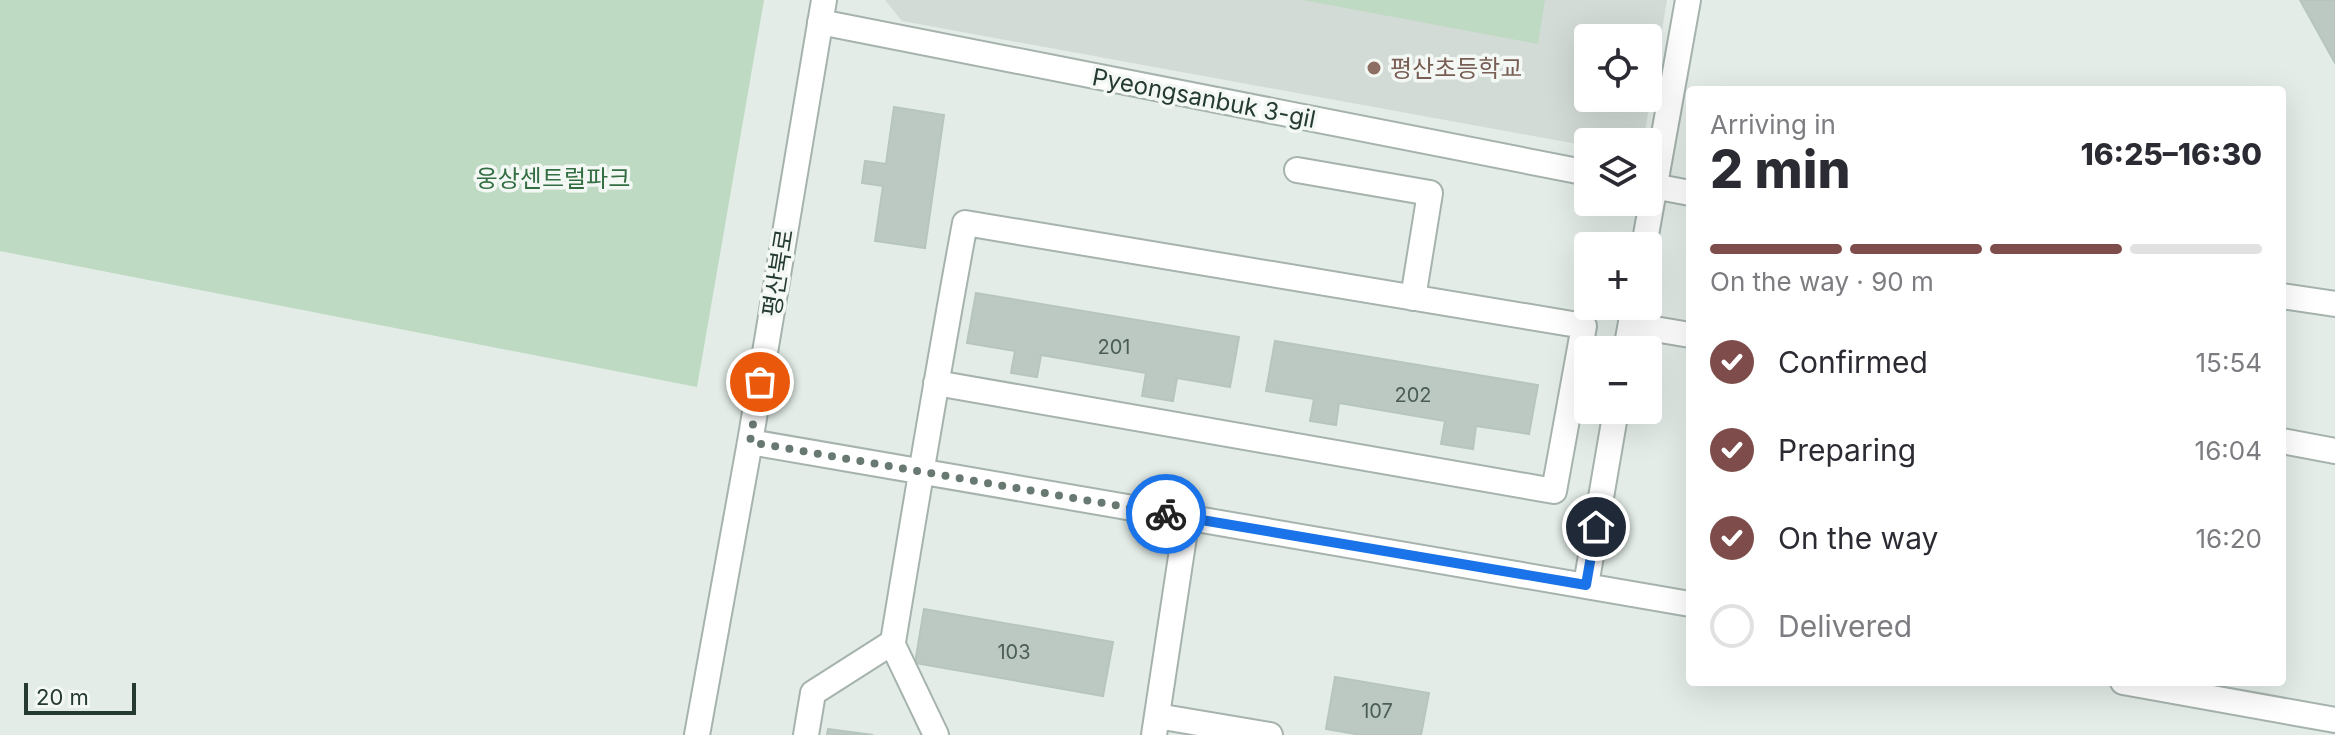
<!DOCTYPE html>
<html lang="en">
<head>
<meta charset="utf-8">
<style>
  :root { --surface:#fff; --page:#f7f7f7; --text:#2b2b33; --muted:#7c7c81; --line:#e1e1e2; --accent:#7e4d4b }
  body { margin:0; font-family:Inter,"Noto Sans KR",sans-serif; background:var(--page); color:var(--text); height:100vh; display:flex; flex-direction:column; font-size:30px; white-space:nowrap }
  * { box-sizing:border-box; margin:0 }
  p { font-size:26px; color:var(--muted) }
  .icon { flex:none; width:44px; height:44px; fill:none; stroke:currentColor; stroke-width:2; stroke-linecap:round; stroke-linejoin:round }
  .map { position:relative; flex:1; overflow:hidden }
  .details { position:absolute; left:1686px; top:86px; width:600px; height:600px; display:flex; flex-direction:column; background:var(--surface); border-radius:8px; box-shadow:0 8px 32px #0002 }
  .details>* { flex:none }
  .fabs { position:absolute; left:1574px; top:24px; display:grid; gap:16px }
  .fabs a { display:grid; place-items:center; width:88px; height:88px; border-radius:8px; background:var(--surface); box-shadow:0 8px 32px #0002; font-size:40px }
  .scale { position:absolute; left:24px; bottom:20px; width:112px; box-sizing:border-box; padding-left:8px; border:4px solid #253b32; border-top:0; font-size:22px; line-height:28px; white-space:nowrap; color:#253b32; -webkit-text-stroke:6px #f4f8f5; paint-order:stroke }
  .pin { position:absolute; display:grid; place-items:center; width:68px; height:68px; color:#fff; margin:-34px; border:4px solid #fff; border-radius:50%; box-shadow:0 2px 8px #0007 }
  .courier { position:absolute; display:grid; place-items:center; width:80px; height:80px; margin:-40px; border:6px solid #1a73e8; border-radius:50%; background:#fff; color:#222; box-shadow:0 2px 10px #0007 }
  .head em { font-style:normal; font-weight:800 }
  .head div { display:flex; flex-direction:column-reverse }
  .head { display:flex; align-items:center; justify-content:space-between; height:136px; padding:0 24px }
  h1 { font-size:52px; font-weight:800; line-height:60px }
  .bar { display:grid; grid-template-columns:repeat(4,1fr); gap:12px 8px; align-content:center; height:96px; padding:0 24px }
  .bar i { height:10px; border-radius:6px; background:var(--line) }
  .bar .on { background:var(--accent) }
  .bar p { grid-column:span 4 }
  ol { padding:0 24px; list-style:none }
  li { display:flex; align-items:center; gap:24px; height:88px }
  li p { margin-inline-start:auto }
  li .icon { padding:8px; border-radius:50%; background:var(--accent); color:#fff; stroke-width:4 }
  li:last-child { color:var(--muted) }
  li i { width:44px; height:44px; border:4px solid var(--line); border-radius:50% }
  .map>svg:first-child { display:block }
</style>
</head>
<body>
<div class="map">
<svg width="2335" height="735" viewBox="0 0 2335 735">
  <rect width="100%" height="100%" fill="#e3ece7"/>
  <path fill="#d2dbd6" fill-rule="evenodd" d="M885,0H1667L1644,138L1638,142H1588V146L902,21ZM1588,38H1648V98H1588Z"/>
  <path fill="#bedac2" d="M0,0H764L697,387L0,251Z
    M1303,0H1545L1538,44Z"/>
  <path fill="#bcc9c2" stroke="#b6c5bd" stroke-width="2" d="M2300,0H2335V63Z
    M894,107L944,115L925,248L875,241L883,186L862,183L865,161L886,164Z
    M976,293L1239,337L1230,387L1177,378L1173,401L1142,396L1146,373L1041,355L1037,377L1011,373L1015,351L967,343Z
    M1275,341L1538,385L1529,434L1476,426L1473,449L1441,444L1445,421L1339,403L1336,425L1310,421L1314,399L1266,391Z
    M924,609L1113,642L1103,696L915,663Z
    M1335,677L1429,693L1421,735H1361L1326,729Z
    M828,729L873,735H827Z"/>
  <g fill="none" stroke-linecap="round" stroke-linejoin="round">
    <defs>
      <path id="minor" d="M820,22L1588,173
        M1297,170L1430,193L1413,298
        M1648,185L1690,193
        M1644,246L1688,0
        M2282,296L2335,304
        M1631,325L1690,335
        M1626,350L1634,306
        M2282,441L2335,451
        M750,442L1690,604
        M1586,585L1616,410
        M892,643L936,735
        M2123,682L2335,720
        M1157,716L1270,735
        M697,735L750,442L824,0
        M806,735L813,693L893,642C916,502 939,363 965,223L1584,326L1554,491L936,383
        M1154,735L1187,517"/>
    </defs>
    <use href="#minor" stroke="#a6b3ad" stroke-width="28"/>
    <use href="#minor" stroke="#fff" stroke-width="24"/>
  </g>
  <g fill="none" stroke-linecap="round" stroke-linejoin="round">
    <path stroke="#687971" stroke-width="8" stroke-dasharray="0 14.4" d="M760,382L750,442L1166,514"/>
    <path stroke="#1a73e8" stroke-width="10" d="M1166,514L1586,585L1596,527"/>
  </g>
  <circle fill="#8d6e63" stroke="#f4f8f5" stroke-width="3" cx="1374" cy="68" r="8"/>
  <g text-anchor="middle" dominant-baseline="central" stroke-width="7" stroke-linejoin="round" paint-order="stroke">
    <g font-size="20" fill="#4b5e56">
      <text x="1114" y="347">201</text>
      <text x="1413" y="395">202</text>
      <text x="1014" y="652">103</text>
      <text x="1377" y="711">107</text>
    </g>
    <g font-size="24" fill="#785e54" stroke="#f4f8f5" text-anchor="start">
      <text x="1390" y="68">평산초등학교</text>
    </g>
    <g font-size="24" fill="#253b32" stroke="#f4f8f5">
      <text transform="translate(1204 98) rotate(11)">Pyeongsanbuk 3-gil</text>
      <text transform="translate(778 273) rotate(-81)">평산북로</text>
    </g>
    <g font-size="24" fill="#336e42" stroke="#f4f8f5">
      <text x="553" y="178">웅상센트럴파크</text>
    </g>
  </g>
</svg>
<div class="fabs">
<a><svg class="icon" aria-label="locate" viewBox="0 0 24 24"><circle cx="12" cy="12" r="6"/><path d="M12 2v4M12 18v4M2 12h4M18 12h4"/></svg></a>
<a><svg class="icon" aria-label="layers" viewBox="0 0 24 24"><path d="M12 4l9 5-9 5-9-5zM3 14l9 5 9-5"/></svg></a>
<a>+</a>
<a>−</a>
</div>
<div class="scale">20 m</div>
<div class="pin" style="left:760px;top:382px;background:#ea580c"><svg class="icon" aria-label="bag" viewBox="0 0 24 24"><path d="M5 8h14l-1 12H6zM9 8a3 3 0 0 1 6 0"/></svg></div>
<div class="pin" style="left:1596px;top:527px;background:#1f2937"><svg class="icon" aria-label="home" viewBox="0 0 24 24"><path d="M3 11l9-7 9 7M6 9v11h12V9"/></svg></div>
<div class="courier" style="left:1166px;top:514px"><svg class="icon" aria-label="bike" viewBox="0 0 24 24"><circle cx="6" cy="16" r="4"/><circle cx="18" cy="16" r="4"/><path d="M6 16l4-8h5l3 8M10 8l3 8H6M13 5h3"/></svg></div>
<section class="details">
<div class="head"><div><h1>2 min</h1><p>Arriving in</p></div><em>16:25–16:30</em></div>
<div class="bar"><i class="on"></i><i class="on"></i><i class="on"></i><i></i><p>On the way · 90 m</p></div>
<ol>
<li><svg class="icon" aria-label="check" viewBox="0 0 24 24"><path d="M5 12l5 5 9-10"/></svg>Confirmed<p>15:54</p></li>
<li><svg class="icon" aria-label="check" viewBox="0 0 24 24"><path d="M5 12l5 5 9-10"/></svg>Preparing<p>16:04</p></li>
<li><svg class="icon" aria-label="check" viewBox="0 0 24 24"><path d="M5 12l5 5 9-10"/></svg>On the way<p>16:20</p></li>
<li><i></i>Delivered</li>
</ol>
</section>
</div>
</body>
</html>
